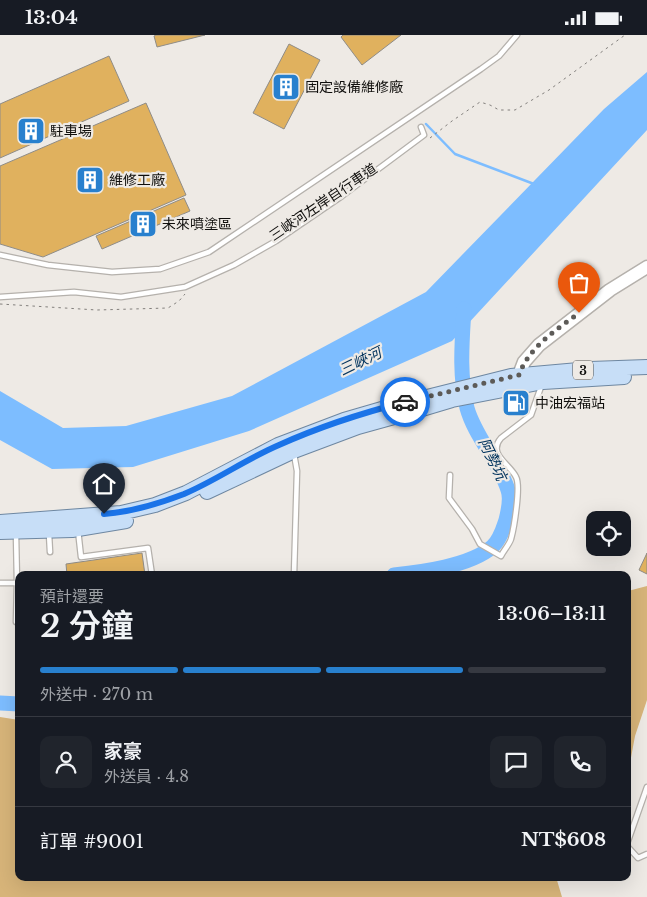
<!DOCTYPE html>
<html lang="zh-TW">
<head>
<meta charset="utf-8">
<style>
  :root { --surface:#171b24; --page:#20242c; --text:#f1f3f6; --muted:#9ea1a6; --line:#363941; --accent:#2880ce }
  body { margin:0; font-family:"Libre Baskerville","Noto Sans TC",serif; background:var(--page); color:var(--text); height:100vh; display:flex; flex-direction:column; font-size:19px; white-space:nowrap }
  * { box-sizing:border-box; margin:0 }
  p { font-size:16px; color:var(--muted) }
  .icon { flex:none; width:28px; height:28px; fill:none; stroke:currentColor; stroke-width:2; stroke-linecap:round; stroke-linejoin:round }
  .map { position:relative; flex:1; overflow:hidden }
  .sheet { position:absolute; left:15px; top:536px; width:616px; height:310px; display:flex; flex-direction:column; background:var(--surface); border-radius:10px; box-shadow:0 5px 20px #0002 }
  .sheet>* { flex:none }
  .controls { position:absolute; left:586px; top:476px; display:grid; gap:10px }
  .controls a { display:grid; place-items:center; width:45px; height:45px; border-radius:10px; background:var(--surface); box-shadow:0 5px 20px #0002; font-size:25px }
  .pin { position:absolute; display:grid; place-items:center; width:42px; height:42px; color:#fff; margin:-51px -21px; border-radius:50% 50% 50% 0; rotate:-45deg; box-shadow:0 0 5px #0007 }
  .pin .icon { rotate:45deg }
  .courier { position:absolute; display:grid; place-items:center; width:50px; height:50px; margin:-25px; border:4px solid #1a73e8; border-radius:50%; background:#fff; color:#222; box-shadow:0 1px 6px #0007 }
  .summary em { font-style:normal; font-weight:600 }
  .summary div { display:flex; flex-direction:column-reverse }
  .summary { display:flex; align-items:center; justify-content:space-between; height:85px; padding:0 25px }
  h1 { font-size:32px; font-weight:600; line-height:38px }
  .bar { display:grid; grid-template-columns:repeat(4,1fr); gap:8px 5px; align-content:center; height:60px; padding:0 25px }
  .bar i { height:6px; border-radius:4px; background:var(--line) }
  .bar .current { background:var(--accent) }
  .bar p { grid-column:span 4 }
  .line { display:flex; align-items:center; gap:12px; padding:0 25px; border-top:1px solid var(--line) }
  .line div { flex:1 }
  .round { display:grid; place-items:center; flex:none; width:52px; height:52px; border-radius:10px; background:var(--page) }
  .status { display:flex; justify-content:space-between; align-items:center; height:35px; padding:0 25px; background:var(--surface); direction:ltr }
  .status svg { height:14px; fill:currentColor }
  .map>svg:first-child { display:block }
</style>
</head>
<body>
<div class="status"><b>13:04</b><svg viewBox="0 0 49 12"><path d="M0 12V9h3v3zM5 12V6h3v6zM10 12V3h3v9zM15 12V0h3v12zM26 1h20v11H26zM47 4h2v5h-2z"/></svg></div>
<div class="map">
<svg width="647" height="862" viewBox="0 0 647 862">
  <rect width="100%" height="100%" fill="#eeeae5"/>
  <path fill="#d7b479" d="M647,551V665L635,701L628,739V556Z
    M0,682L19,685V842H556L562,862H0Z"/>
  <path fill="#7dbdff" d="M647,37V95L452,306L249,396L133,432L52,434L0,405V356L63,393L126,391L232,361L426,257L604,74Z"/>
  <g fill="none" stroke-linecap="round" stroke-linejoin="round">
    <path stroke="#7dbdff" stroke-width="2.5" d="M426,89L455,119L534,149"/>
    <path stroke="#7dbdff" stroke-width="15" d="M394,540C421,537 470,531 492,512C500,505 503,494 506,485C508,477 511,463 508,455C499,426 475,402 467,373C459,340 462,307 464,274
      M0,668L19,669"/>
  </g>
  <path fill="#e0b15e" stroke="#8f8c87" d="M156,0H205L157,12L154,1Z
    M343,0H401L362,30L341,2Z
    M289,9L320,25L284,94L253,78Z
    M109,21L129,66L0,123V69Z
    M146,68L186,160L43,222L0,209V131Z
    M184,163L190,176L102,214L96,201Z
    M142,518L145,540H67L66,529Z
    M647,518V539L639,535Z"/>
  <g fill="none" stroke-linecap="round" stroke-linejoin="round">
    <defs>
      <path id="lane" d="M0,220L48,230L112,237L160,234L209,217L481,34L499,21L517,0
        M0,262L74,257L121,262L185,252L234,230L276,206L342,161L424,100L421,92
        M450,440L449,463L472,494L480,509L501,521C504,515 509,510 511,504C514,493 521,451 516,442C510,429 487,419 501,403L531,380L542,349
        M78,495L81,522L148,513L152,540
        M49,499L50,517
        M294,540L297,436L294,419
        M0,548H17L16,499
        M16,587L17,548
        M628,806L647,752
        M628,812L638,823L647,819"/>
      <path id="secondary" d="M522,349L519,340L524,327L539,310L610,255L647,232"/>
      <path id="primary" d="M207,457L294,416L358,392L412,377L452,365L543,347L624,342
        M0,487L121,478L155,470L186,458L278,410L344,385L399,369L511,341L590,334L647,332
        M0,497L72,495L126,486"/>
    </defs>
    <use href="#lane" stroke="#b5b1ac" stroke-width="7"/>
    <use href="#secondary" stroke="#b5b1ac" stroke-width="15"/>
    <use href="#primary" stroke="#6e87a1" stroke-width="16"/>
    <path stroke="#827f7c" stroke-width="1" stroke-dasharray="2.5 4" stroke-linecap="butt" d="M430,103L452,86L480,67L490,70L499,75H515L549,55L625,0
      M0,269L97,275L168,273L179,266L185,259"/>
    <use href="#lane" stroke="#fff" stroke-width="4.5"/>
    <use href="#secondary" stroke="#fff" stroke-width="12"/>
    <use href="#primary" stroke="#c7def7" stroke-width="14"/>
  </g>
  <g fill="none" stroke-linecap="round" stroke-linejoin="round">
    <path stroke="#5d5b58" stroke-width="5" stroke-dasharray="0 9" d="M405,367L519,340C529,312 556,295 579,278"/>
    <path stroke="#1a73e8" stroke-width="6" d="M104,479C132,477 158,469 184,459C217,445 246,424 279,410C319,392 362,378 405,367"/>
  </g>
  <defs>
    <symbol id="building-square" viewBox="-11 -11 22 22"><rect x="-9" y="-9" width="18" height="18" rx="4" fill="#2880ce" stroke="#eeeae5"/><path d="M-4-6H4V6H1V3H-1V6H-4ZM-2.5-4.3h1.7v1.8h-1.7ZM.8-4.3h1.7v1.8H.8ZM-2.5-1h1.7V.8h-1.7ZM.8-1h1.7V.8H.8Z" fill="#fff"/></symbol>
    <symbol id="fuel-square" viewBox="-11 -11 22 22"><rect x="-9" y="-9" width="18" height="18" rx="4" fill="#2880ce" stroke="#eeeae5"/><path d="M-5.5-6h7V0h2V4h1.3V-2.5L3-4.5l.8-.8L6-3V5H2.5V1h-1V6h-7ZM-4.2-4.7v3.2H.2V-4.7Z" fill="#fff"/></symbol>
  </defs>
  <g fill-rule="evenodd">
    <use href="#building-square" x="270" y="36" width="32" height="32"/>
    <use href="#building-square" x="15" y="80" width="32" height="32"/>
    <use href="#building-square" x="74" y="129" width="32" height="32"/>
    <use href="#building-square" x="127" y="173" width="32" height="32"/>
    <use href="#fuel-square" x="500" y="352" width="32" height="32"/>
  </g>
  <g text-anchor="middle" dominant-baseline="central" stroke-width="4.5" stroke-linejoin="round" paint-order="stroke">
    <rect fill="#eeeae5" stroke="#52504d" stroke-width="1" x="573" y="325.5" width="20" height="19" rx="4"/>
    <g font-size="12" font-weight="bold" fill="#0f0e0c">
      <text x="583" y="335">3</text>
    </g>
    <g font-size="14" fill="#0f0e0c" stroke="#eeeae5" text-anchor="start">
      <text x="305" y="52">固定設備維修廠</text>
      <text x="50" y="96">駐車場</text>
      <text x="109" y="145">維修工廠</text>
      <text x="162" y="189">未來噴塗區</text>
      <text x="535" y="368">中油宏福站</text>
    </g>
    <g font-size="14" fill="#0f0e0c" stroke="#eeeae5">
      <text transform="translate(323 167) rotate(-34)">三峽河左岸自行車道</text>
    </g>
    <g font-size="15" font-style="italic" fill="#063760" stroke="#eeeae5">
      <text transform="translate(360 326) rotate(-26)">三峽河</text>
      <text transform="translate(493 424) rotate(64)">阿勢坑</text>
    </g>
  </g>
</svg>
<div class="controls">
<a><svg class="icon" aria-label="locate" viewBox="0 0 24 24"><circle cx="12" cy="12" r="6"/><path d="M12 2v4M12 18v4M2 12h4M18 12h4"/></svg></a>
</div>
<div class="pin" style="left:579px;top:278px;background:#ea580c"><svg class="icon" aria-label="bag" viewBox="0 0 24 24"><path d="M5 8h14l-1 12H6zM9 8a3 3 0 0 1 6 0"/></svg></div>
<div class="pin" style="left:104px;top:479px;background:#1f2937"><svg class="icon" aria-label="home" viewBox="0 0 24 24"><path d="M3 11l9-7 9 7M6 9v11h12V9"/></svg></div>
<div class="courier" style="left:405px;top:367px"><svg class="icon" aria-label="car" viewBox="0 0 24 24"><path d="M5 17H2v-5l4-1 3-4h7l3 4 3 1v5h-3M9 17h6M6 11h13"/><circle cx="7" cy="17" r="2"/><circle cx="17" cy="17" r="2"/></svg></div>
<section class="sheet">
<div class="summary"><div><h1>2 分鐘</h1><p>預計還要</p></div><em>13:06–13:11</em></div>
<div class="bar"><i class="current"></i><i class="current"></i><i class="current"></i><i></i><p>外送中 · 270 m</p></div>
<div class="line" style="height:90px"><a class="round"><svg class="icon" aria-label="person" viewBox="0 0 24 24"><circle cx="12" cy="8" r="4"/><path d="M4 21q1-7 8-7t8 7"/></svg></a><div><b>家豪</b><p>外送員 · 4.8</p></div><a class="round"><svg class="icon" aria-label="chat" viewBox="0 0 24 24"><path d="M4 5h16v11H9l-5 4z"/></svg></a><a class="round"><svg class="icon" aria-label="phone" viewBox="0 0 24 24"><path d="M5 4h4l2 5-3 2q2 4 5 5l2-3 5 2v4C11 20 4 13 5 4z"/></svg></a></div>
<div class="line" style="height:65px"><div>訂單 #9001</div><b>NT$608</b></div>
</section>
</div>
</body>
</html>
